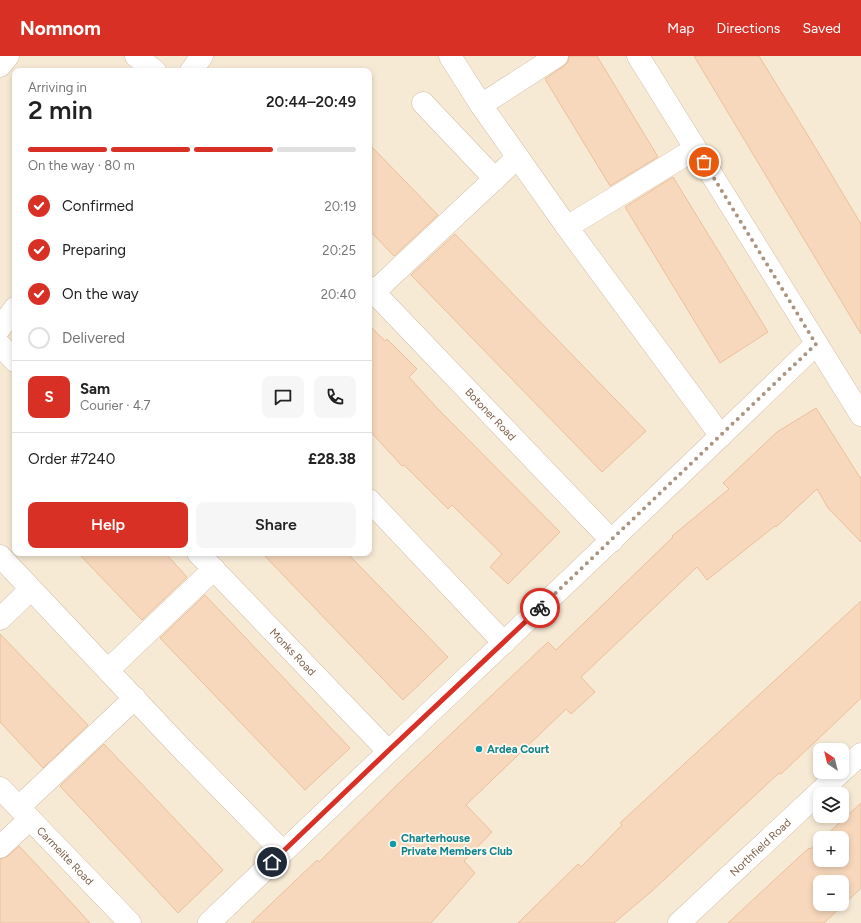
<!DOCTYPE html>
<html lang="en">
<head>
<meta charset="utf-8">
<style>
  :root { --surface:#fff; --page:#f6f6f6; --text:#222; --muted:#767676; --line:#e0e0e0; --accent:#d93025 }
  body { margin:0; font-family:Figtree,sans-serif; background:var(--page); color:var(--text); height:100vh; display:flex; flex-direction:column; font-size:15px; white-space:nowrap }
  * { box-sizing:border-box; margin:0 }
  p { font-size:13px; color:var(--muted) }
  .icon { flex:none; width:22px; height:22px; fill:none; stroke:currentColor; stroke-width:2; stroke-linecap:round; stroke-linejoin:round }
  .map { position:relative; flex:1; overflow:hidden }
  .panel { position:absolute; left:12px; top:12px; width:360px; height:488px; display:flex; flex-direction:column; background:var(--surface); border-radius:8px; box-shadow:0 2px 6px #0003 }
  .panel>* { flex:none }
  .needle { width:26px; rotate:325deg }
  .controls { position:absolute; left:813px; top:687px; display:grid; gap:8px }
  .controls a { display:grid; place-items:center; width:36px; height:36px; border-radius:8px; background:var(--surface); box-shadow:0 2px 6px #0003; font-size:20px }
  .pin { position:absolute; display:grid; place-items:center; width:34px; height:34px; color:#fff; margin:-17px; border:2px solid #fff; border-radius:50%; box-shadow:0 1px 4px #0007 }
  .courier { position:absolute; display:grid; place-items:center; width:40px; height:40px; margin:-20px; border:3px solid #d93025; border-radius:50%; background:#fff; color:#222; box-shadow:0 1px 5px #0007 }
  .summary em { font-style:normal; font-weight:600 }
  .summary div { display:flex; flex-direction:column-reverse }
  .summary { display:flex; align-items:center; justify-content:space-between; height:68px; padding:0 16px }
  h1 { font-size:26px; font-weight:600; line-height:30px }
  .bar { display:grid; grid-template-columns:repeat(4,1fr); gap:6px 4px; align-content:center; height:48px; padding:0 16px }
  .bar i { height:5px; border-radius:3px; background:var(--line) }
  .bar .selected { background:var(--accent) }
  .bar p { grid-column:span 4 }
  .line { display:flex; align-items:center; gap:10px; padding:0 16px; border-top:1px solid var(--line) }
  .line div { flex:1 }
  .round { display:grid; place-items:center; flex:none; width:42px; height:42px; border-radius:8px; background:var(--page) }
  ol { padding:0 16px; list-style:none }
  li { display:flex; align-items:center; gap:12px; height:44px }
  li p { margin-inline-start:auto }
  li .icon { padding:4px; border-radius:50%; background:var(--accent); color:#fff; stroke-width:4 }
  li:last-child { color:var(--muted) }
  li i { width:22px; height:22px; border:2px solid var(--line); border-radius:50% }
  .cta { display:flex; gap:8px; margin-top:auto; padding:8px 16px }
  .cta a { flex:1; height:46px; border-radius:8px; background:var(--accent); color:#fff; font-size:16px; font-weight:600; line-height:46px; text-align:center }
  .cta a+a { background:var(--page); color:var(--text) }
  header { display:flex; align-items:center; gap:24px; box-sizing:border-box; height:56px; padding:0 20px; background:var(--accent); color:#fff }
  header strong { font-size:19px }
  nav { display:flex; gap:22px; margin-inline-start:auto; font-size:14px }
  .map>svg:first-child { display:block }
</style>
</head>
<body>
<header>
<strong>Nomnom</strong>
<nav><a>Map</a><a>Directions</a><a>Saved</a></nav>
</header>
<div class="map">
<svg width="861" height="867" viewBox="0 0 861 867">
  <rect width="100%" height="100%" fill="#fff7e8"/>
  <path fill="#f7ead5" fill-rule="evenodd" d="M0,0H861V867H0ZM15,15H369V497H15ZM820,694H842V716H820ZM820,738H842V760H820ZM820,782H842V804H820ZM820,826H842V848H820Z"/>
  <path fill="#f7d8bc" stroke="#ecbf9b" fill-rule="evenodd" d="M569,0H597L658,101L610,130L545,23L564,10L568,6Z
    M694,0H759L818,96L861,168V278Z
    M369,88L438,159L394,200L369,174Z
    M673,121L768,276L720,307L625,151Z
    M455,178L646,375L602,416L411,219Z
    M369,269L385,285L387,283L417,313L409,321L436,351L560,476L508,528L490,511L502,498L452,449L448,453L404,409L402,410L369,374Z
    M816,352L861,423V486L828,452L817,433L776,471L775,470L707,524L697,511L581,621L595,636L571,658L566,653L466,749L492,776L464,805L475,817L431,867H251L317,804L319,806L398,728L548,586L556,594L673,481L672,480L729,433L723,427L777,376Z
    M78,497H165L187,521L142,564Z
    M262,497H347L448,601L403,644Z
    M205,539L350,692L305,734L160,582Z
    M861,545V642L835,667L781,718L779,717L652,835L614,867H518L578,808L581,811L622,769L620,767Z
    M0,578L88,669L43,712L0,666Z
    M104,688L223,814L178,857L60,730Z
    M861,747V832L824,867H728L798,802L809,792L810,793L820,785V804H842V782H823ZM820,826H842V848H820Z
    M19,790L37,809L90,867H0V803L8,800Z"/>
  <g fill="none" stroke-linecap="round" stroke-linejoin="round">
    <defs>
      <g id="minor">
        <path d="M136,0L155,15"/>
        <path d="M450,0L481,49L557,0"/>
        <path d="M638,0L861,359"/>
        <path d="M0,10L8,0"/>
        <path d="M191,15L202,0"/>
        <path d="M423,47L495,123"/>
        <path d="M481,49L567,171L695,93"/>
        <path d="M567,171L721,380"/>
        <path id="s1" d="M369,231L612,485"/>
        <path d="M374,236L518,101"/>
        <path d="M0,272L15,252"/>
        <path d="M0,289L15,305"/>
        <path d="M369,444L504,587"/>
        <path id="s2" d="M198,497L388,695"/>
        <path d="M0,500L182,693L283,796"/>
        <path d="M0,563L31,533"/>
        <path d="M108,614L214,513"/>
        <path d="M842,715L861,698"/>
        <path id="s3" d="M0,732L130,867"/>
        <path d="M19,751L135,642"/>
        <path d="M0,791L30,763"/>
        <path d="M209,867C411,673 615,483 816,288"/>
        <path id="s4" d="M679,867L841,716"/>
      </g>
    </defs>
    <use href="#minor" stroke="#d3c0ab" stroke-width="23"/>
    <use href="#minor" stroke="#fff" stroke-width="22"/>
  </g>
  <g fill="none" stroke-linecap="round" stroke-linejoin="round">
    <path stroke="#aa9480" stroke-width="4" stroke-dasharray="0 7.2" d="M540,552L816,288L704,106"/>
    <path stroke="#d93025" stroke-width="5" d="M272,806L388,695L540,552"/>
  </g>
  <g fill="#0f9aa8" stroke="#fffaf0" stroke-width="1.5">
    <circle cx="479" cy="693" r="4"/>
    <circle cx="393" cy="788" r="4"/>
  </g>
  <g text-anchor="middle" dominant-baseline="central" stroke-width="3.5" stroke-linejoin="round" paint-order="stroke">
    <g font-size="11" fill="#7d5e48" stroke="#fffaf0">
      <text stroke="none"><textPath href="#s1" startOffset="176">Botoner Road</textPath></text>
      <text stroke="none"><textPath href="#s2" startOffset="137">Monks Road</textPath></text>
      <text stroke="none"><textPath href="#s4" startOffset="111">Northfield Road</textPath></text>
      <text stroke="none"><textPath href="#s3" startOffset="94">Carmelite Road</textPath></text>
    </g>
    <g font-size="11" font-weight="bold" fill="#0d838f" stroke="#fffaf0" text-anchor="start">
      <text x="487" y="693">Ardea Court</text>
      <text x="401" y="782">Charterhouse<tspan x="401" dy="13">Private Members Club</tspan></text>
    </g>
  </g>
</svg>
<div class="controls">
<a><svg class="needle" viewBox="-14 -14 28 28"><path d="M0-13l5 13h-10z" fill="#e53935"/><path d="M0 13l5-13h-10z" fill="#767676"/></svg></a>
<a><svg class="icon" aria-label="layers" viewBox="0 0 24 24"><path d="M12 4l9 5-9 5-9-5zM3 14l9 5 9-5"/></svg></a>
<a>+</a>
<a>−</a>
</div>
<div class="pin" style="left:704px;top:106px;background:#ea580c"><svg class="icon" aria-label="bag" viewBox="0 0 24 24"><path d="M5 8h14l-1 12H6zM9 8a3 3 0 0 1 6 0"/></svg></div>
<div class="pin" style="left:272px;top:806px;background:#1f2937"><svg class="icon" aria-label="home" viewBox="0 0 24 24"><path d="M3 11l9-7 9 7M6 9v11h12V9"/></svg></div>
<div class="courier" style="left:540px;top:552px"><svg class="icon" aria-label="bike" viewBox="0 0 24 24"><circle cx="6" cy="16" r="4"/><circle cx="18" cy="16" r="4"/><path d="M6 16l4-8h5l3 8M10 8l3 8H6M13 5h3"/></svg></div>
<section class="panel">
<div class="summary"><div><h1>2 min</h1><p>Arriving in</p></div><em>20:44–20:49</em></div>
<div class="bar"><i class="selected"></i><i class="selected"></i><i class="selected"></i><i></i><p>On the way · 80 m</p></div>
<ol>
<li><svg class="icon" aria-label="check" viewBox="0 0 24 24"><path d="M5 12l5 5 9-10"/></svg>Confirmed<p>20:19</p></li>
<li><svg class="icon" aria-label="check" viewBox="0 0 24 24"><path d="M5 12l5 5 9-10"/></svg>Preparing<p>20:25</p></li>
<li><svg class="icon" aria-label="check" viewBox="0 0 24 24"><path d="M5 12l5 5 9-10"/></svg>On the way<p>20:40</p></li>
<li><i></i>Delivered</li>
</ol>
<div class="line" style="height:72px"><b class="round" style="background:var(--accent);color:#fff">S</b><div><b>Sam</b><p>Courier · 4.7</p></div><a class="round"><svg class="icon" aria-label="chat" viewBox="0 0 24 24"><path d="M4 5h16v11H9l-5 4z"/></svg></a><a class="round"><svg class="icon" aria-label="phone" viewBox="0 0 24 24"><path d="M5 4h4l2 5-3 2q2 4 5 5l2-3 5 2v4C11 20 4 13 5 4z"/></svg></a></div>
<div class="line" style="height:52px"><div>Order #7240</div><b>£28.38</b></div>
<div class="cta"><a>Help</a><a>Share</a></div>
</section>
</div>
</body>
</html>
